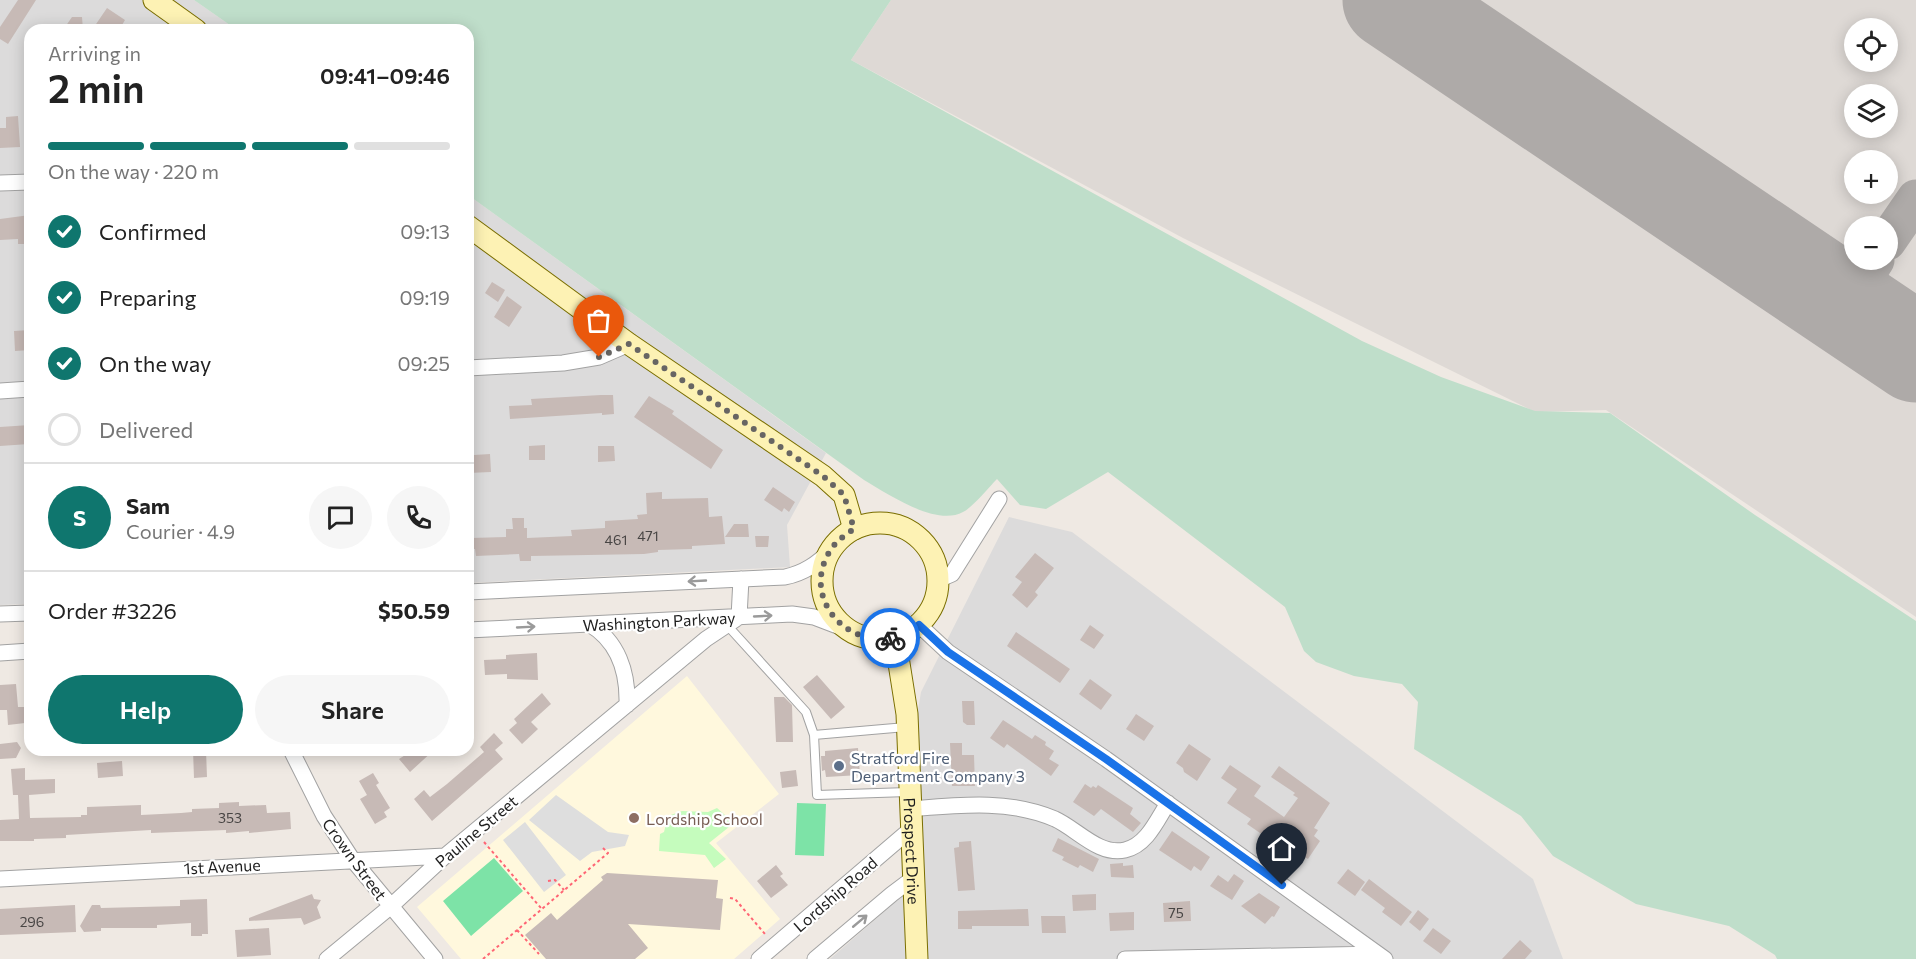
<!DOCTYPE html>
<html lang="en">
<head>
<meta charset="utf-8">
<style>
  :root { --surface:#fff; --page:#f6f6f6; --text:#222; --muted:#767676; --line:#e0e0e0; --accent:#0f766e }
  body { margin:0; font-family:Commissioner,sans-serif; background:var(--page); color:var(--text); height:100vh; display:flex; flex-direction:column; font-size:22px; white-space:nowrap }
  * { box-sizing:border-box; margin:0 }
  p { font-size:20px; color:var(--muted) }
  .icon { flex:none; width:33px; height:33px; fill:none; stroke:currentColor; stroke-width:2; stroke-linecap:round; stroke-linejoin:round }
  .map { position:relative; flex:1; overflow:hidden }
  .drawer { position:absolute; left:24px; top:24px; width:450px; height:732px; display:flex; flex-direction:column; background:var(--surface); border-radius:18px; box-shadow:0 3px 15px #0003 }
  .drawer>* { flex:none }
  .fabs { position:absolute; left:1844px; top:18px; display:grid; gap:12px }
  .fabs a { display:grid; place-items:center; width:54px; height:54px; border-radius:50%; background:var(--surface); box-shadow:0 3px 15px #0003; font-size:30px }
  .pin { position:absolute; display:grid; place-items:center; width:51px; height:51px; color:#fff; margin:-62px -26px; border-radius:50% 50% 50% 0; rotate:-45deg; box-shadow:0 0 6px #0007 }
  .pin .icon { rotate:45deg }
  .courier { position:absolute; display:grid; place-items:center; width:60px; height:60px; margin:-30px; border:4px solid #1a73e8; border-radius:50%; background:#fff; color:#222; box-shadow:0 2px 8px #0007 }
  .overview em { font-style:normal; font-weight:600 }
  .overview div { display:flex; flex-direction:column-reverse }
  .overview { display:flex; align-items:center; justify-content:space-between; height:102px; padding:0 24px }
  h1 { font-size:39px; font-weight:600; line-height:45px }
  .bar { display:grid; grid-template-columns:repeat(4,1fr); gap:9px 6px; align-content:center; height:72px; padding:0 24px }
  .bar i { height:8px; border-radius:4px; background:var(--line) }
  .bar .active { background:var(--accent) }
  .bar p { grid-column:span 4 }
  .line { display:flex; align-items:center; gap:15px; padding:0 24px; border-top:2px solid var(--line) }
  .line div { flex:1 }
  .round { display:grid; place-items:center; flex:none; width:63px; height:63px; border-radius:32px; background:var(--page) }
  ol { padding:0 24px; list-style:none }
  li { display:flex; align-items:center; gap:18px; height:66px }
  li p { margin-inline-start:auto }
  li .icon { padding:6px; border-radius:50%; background:var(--accent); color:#fff; stroke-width:4 }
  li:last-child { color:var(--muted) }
  li i { width:33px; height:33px; border:3px solid var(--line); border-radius:50% }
  .cta { display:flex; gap:12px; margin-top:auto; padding:12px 24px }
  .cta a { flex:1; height:69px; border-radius:36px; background:var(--accent); color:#fff; font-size:24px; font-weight:600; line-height:69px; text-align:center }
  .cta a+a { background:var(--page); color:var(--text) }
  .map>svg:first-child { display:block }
</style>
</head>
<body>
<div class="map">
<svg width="1916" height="959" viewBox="0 0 1916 959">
  <rect width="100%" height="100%" fill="#efe9e3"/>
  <path fill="#dcdbdb" d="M0,0H194L237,30H30V604L0,605Z
    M468,195L826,453L787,525L790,567L468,583Z
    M1009,517L1072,532L1533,879L1563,959H830L902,896L901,815L921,692Z"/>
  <path fill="#fff8dd" d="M687,676L779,794L716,843L780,919L734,959H461L417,907Z"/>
  <path fill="#ded9d5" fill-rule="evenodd" d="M891,0H1916V617L1606,410L1535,412L1183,238L851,60ZM1854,28H1887V62H1854ZM1854,94H1887V128H1854ZM1854,160H1887V194H1854ZM1854,226H1887V260H1854Z"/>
  <path fill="#bfdeca" d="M194,0H891L851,60L1362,341L1441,377L1535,411L1610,413L1755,515L1916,621V959H1777L1775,955L1729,926L1636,904L1553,856L1521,816L1414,749L1418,702L1402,684L1354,676L1316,662L1304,651L1285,607L1108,472L1046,509L1020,505L997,479C989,487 972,508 963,512C936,527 888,494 864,480L468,195V30H237Z"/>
  <path fill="#c5fcbd" d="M717,808L734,823L709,843L726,859L714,868L705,855L659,851L660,834L664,832L668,816L682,811L708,812Z"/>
  <path fill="#7de3a7" d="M797,803L826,804L824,856L795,855Z
    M494,858L523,891L471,936L443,901Z"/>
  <path fill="#dedede" d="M556,795L608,832L629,835L625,846L592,852L580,861L529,820Z
    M525,822L566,875L544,892L503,840Z"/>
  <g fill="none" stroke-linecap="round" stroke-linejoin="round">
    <path stroke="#aeaaa8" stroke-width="39" d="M1887,241L1916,199
      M1875,260C1856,288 1859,299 1876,326
      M1815,284C1836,288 1853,288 1867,271"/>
    <path stroke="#aeaaa8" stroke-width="99" d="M1392,0L1916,353"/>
  </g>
  <path fill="#c7bab6" d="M18,0H36L8,44L0,39V27Z
    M107,8L125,20L119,30H92Z
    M72,17H82L83,30H63Z
    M18,116L20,147L0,148V128H6V117Z
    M30,215V244H18V239L0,240V219Z
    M492,282L505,290L498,302L485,293Z
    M507,296L522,307L509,327L494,317Z
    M30,330V350L15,351L14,331Z
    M601,395H613L614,414L602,415V413L510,419L509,406L532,405L531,399Z
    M649,396L674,411L672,414L723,450L711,469L634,417Z
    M30,425L29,444L0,446V427Z
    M545,445V460H529V446Z
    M598,446H614L615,461L598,462Z
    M490,454L491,472L468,473V458H474V455Z
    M773,487L795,502L789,512L784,508L782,512L764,500Z
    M662,492V499L708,498L709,517L722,516L725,544L692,546V549L658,550V552L644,554L531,556V561H520L519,554L476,556L475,549H472L471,538L506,537V529H513L512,518H524V528H527V538L572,536L571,530L605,528V521L638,519L637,515L647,514L646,493Z
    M734,524H748L749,537H725Z
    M755,536H769L768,547H756Z
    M1035,553L1054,568L1035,592L1038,595L1027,608L1012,595L1022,582L1015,577Z
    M1090,625L1104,635L1094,649L1080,640Z
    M1016,632L1070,669L1060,683L1007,646Z
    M537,653L538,680L507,679V674L485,675L484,660L506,659V655Z
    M817,675L845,707L831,719L803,687Z
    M1090,679L1112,695L1101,710L1079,694Z
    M16,684L18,707H24L25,723L8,725L7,710H0V685Z
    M542,693L551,704L531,722L538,729L522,744L509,730L517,723L514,719Z
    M774,697H784L792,705L793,742H776Z
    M962,701H974L975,725H967L963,722Z
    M1136,714L1154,726L1144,741L1126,729Z
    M1003,720L1032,739L1035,735L1046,742L1045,745L1054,751L1049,759L1059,765L1051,776L1007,744L1004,748L990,738Z
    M494,733L503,743L495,750L503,759L432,821L414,799L424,790L430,797L447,784L484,752L480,747Z
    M17,742L21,748L16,758L0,759V744Z
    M950,743H962V755H974L975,786H952Z
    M1189,744L1211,759L1197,781L1184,772L1183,768L1176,763Z
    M858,748L860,775L826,777L825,770L822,771L821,756H825V751Z
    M193,750H206L207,777L194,778Z
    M413,750H434L410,772L399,759Z
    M122,761L123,776L98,778L97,763Z
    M1230,765L1261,786L1254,796L1284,817L1298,798L1293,795L1295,793L1271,777L1279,766L1330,803L1314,828L1318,830L1314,836L1320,841L1308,859L1286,845L1283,849L1247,824L1251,819L1227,803L1237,789L1221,778Z
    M25,768V780L55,779V793L29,795L30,818L81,817V815H87V807L141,805V815L181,813L192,812V809L219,808V803L239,802V806L266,805L267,813L290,812L291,829L249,833V831L226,833V830L151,833V830L66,835V838L34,839V841H0V820L19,819L18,795H13L11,769Z
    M796,770L798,786L782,788L780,772Z
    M373,773L379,783L376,785L390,808L384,812L387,817L375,824L360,799L367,795L359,781Z
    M1085,784L1091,788L1093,786L1096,788L1098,785L1133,808L1130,814L1141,823L1133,832L1101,809L1094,816L1073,802Z
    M1172,831L1210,857L1201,871L1194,866L1191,871L1159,850Z
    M1058,838L1099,859L1093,872L1080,865L1078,868L1062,860L1064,857L1052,851Z
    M971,841L975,890L958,891L954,848L959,847V842Z
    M1123,863V866L1133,865L1134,878L1111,877L1110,864Z
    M776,865L783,874L780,876L788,885L771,898L757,881Z
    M1348,869L1365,882L1355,896L1337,883Z
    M607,873L718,880L716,898L723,899L720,930L628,924L648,948L635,959H546L525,935L551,913L557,920L603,880L601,877Z
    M1234,874L1244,881L1232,900L1210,886L1218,875L1228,882Z
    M1369,879L1412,912L1401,926L1382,912L1385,908L1361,890Z
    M1259,893L1280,907L1274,917L1272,916L1265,924L1241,906Z
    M312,894L314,899L321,900L317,907L321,918L304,925L301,918L249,921V918Z
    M1096,894V910L1073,911L1072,895Z
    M207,899L208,934H202V936H191V923L157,925V928H101V931L84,932L80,926L92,905H100L101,908L180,906V900Z
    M1190,901L1191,921L1164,922L1163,903Z
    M75,905L76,932L0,935V909Z
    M1028,909L1029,926H972V929H958V911Z
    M1418,910L1429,919L1420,931L1409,922Z
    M1134,912V930L1110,931L1109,913Z
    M1041,916H1065L1066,933H1042Z
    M269,928L271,955L237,957L235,930Z
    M1433,928L1451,941L1441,954L1423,941Z
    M1520,940L1532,951L1525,959H1502Z"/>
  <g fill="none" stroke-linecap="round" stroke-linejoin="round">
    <defs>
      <path id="service" d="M726,624L806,712L814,735L817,795L908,792
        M814,735L906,727"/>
      <path id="minor" d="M0,183L30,182
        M468,368L563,363L599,357L629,344
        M0,391L30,389
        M938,580L952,574L999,499
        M468,592L785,577C804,573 817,564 831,550
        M0,614L30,613
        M589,624C618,641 628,672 627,705
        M919,625L948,652L1106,759L1385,959
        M468,630L792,614L814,617L848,630
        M0,653L30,651
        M291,750L324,816L352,859L435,959
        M910,809C959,805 1008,799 1055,819C1077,829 1099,856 1125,850C1147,845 1157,820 1168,803
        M0,879L445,856
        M327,959L390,907L445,856L706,639L739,617L741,579
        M759,959L911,829
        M815,959L892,894L912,879
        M1125,959L1378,954"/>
      <g id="secondary">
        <path d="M154,0L196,30"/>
        <path d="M468,226L629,344L823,476L844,495L854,529"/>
        <circle cx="880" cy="581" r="58"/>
        <path id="s1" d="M895,638L907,714L917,959"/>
      </g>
    </defs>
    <use href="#service" stroke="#a2a2a2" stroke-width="10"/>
    <use href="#minor" stroke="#a2a2a2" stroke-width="17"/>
    <use href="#secondary" stroke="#7a6e00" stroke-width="23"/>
    <path stroke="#ff6574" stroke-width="2" stroke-dasharray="3 3" stroke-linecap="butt" d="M484,842L541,908
      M548,881L555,880L564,890
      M730,898L735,899L765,934
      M517,930L539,954
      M483,959L608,853L603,848"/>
    <use href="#service" stroke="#fff" stroke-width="8"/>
    <use href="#minor" stroke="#fff" stroke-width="15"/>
    <use href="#secondary" stroke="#fdf2b4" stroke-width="21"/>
  </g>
  <defs><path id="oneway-shaft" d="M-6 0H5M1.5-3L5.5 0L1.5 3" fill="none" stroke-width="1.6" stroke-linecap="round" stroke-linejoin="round" transform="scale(1.5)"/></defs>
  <g stroke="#9a9a9a">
    <use href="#oneway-shaft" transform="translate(697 581) rotate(177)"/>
    <use href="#oneway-shaft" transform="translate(763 616) rotate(-3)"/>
    <use href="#oneway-shaft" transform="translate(526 627) rotate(-3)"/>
    <use href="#oneway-shaft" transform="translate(860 921) rotate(-40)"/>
  </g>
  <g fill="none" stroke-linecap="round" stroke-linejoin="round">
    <path stroke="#676563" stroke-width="6" stroke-dasharray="0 10.8" d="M599,357L629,344L823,476L844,495L854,529C845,535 836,541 830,551C802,595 842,645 890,638"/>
    <path stroke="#1a73e8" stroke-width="8" d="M890,638L908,633L919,625L948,652L1106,759L1282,885"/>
  </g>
  <circle fill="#5c6f8a" stroke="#fff" stroke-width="2" cx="839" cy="766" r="6"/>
  <circle fill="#8d6e63" stroke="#fff" stroke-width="2" cx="634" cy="818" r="6"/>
  <g text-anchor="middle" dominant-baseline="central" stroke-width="4.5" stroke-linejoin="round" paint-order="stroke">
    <g font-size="14" fill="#484544">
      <text x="648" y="535">471</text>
      <text x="616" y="539">461</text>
      <text x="230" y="817">353</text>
      <text x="1176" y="912">75</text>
      <text x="32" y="921">296</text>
    </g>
    <g font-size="16" fill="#1e1e1e" stroke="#fff">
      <text transform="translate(659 621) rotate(-3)">Washington Parkway</text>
      <text transform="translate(476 831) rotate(-40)">Pauline Street</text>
      <text stroke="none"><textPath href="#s1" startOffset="214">Prospect Drive</textPath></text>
      <text transform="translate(355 859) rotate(54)">Crown Street</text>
      <text transform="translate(222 866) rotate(-3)">1st Avenue</text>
      <text transform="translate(835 894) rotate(-41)">Lordship Road</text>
    </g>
    <g font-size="16" fill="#4e5e75" stroke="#fff" text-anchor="start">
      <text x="851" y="757">Stratford Fire<tspan x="851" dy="18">Department Company 3</tspan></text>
    </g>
    <g font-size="16" fill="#785e54" stroke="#fff" text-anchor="start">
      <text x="646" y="818">Lordship School</text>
    </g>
  </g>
</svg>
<div class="fabs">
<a><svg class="icon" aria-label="locate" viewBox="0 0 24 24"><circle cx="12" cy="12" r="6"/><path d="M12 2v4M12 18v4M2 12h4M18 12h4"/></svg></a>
<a><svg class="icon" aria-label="layers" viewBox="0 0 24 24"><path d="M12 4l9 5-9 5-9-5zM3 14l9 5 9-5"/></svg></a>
<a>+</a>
<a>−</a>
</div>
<div class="pin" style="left:599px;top:357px;background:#ea580c"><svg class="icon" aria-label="bag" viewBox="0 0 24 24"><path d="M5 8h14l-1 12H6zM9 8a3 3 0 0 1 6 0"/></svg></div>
<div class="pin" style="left:1282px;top:885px;background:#1f2937"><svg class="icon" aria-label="home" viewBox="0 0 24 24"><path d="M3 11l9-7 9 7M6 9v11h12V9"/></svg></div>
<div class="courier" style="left:890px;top:638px"><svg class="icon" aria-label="bike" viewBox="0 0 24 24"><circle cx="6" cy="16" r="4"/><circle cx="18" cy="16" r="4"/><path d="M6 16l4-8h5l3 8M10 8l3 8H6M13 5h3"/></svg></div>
<section class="drawer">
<div class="overview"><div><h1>2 min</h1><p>Arriving in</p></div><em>09:41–09:46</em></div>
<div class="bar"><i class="active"></i><i class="active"></i><i class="active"></i><i></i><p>On the way · 220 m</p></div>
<ol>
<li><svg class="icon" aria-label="check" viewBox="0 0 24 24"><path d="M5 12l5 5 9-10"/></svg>Confirmed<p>09:13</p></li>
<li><svg class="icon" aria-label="check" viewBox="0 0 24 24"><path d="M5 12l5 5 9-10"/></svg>Preparing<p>09:19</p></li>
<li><svg class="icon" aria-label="check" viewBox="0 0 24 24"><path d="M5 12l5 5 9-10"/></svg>On the way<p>09:25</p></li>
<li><i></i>Delivered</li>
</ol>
<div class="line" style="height:108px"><b class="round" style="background:var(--accent);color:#fff">S</b><div><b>Sam</b><p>Courier · 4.9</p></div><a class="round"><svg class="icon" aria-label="chat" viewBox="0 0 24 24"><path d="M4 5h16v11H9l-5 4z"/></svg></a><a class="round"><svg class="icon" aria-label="phone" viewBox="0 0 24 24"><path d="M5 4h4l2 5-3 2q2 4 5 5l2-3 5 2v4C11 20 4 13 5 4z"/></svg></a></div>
<div class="line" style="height:78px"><div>Order #3226</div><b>$50.59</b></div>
<div class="cta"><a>Help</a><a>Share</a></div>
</section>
</div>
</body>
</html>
